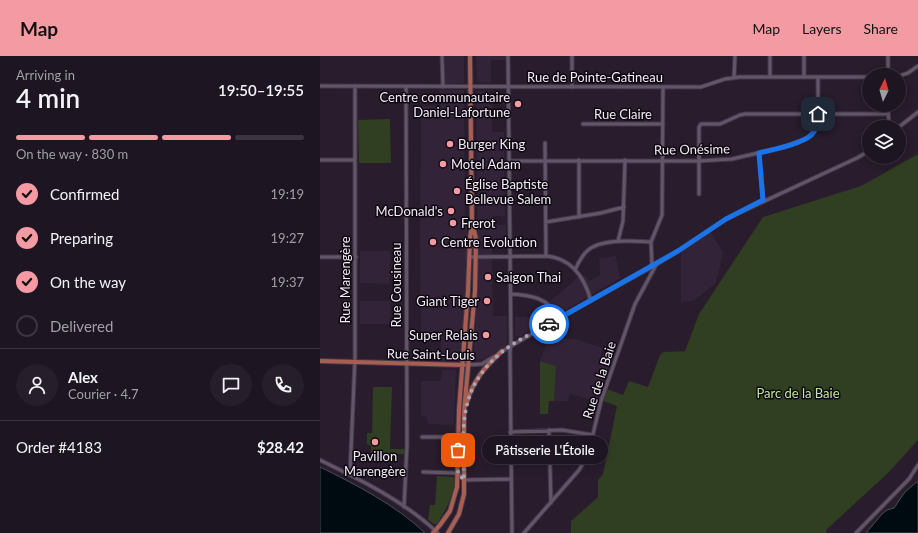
<!DOCTYPE html>
<html lang="en">
<head>
<meta charset="utf-8">
<style>
  :root { --surface:#1e1522; --page:#261e2a; --text:#f1f3f6; --muted:#a19fa5; --line:#3c3440; --accent:#f49aa3 }
  body { margin:0; font-family:Lato,sans-serif; background:var(--page); color:var(--text); height:100vh; display:flex; flex-direction:column; font-size:15px; white-space:nowrap }
  * { box-sizing:border-box; margin:0 }
  p { font-size:13px; color:var(--muted) }
  .icon { flex:none; width:22px; height:22px; fill:none; stroke:currentColor; stroke-width:2; stroke-linecap:round; stroke-linejoin:round }
  .map { position:relative; flex:1; overflow:hidden }
  .drawer { display:flex; flex-direction:column; background:var(--surface); width:320px }
  .drawer>* { flex:none }
  .needle { width:26px; rotate:5deg }
  .controls { position:absolute; left:542px; top:12px; display:grid; gap:8px }
  .controls a { display:grid; place-items:center; width:44px; height:44px; border-radius:50%; background:var(--surface); box-shadow:0 2px 10px #0003,0 0 0 1px var(--line); font-size:20px }
  .pin { position:absolute; display:grid; place-items:center; width:34px; height:34px; color:#fff; margin:-17px; border-radius:8px; box-shadow:0 2px 6px #0006 }
  .courier { position:absolute; display:grid; place-items:center; width:40px; height:40px; margin:-20px; border:3px solid #1a73e8; border-radius:50%; background:#fff; color:#222; box-shadow:0 1px 5px #0007 }
  .bubble { position:absolute; height:28px; border-radius:14px; background:var(--surface); box-shadow:0 2px 10px #0003,0 0 0 1px var(--line); font-size:13px; font-weight:600; line-height:28px; text-align:center }
  .headline em { font-style:normal; font-weight:600 }
  .headline div { display:flex; flex-direction:column-reverse }
  .headline { display:flex; align-items:center; justify-content:space-between; height:68px; padding:0 16px }
  h1 { font-size:26px; font-weight:600; line-height:30px }
  .bar { display:grid; grid-template-columns:repeat(4,1fr); gap:6px 4px; align-content:center; height:48px; padding:0 16px }
  .bar i { height:5px; border-radius:3px; background:var(--line) }
  .bar .active { background:var(--accent) }
  .bar p { grid-column:span 4 }
  .line { display:flex; align-items:center; gap:10px; padding:0 16px; border-top:1px solid var(--line) }
  .line div { flex:1 }
  .round { display:grid; place-items:center; flex:none; width:42px; height:42px; border-radius:21px; background:var(--page) }
  ol { padding:0 16px; list-style:none }
  li { display:flex; align-items:center; gap:12px; height:44px }
  li p { margin-inline-start:auto }
  li .icon { padding:4px; border-radius:50%; background:var(--accent); color:#111; stroke-width:4 }
  li:last-child { color:var(--muted) }
  li i { width:22px; height:22px; border:2px solid var(--line); border-radius:50% }
  header { display:flex; align-items:center; gap:24px; box-sizing:border-box; height:56px; padding:0 20px; background:var(--accent); color:#111 }
  header strong { font-size:19px }
  nav { display:flex; gap:22px; margin-inline-start:auto; font-size:14px }
  main { display:flex; flex:1; min-height:0 }
  .map>svg:first-child { display:block }
</style>
</head>
<body>
<header>
<strong>Map</strong>
<nav><a>Map</a><a>Layers</a><a>Share</a></nav>
</header>
<main>
<section class="drawer">
<div class="headline"><div><h1>4 min</h1><p>Arriving in</p></div><em>19:50–19:55</em></div>
<div class="bar"><i class="active"></i><i class="active"></i><i class="active"></i><i></i><p>On the way · 830 m</p></div>
<ol>
<li><svg class="icon" aria-label="check" viewBox="0 0 24 24"><path d="M5 12l5 5 9-10"/></svg>Confirmed<p>19:19</p></li>
<li><svg class="icon" aria-label="check" viewBox="0 0 24 24"><path d="M5 12l5 5 9-10"/></svg>Preparing<p>19:27</p></li>
<li><svg class="icon" aria-label="check" viewBox="0 0 24 24"><path d="M5 12l5 5 9-10"/></svg>On the way<p>19:37</p></li>
<li><i></i>Delivered</li>
</ol>
<div class="line" style="height:72px"><a class="round"><svg class="icon" aria-label="person" viewBox="0 0 24 24"><circle cx="12" cy="8" r="4"/><path d="M4 21q1-7 8-7t8 7"/></svg></a><div><b>Alex</b><p>Courier · 4.7</p></div><a class="round"><svg class="icon" aria-label="chat" viewBox="0 0 24 24"><path d="M4 5h16v11H9l-5 4z"/></svg></a><a class="round"><svg class="icon" aria-label="phone" viewBox="0 0 24 24"><path d="M5 4h4l2 5-3 2q2 4 5 5l2-3 5 2v4C11 20 4 13 5 4z"/></svg></a></div>
<div class="line" style="height:52px"><div>Order #4183</div><b>$28.42</b></div>
</section>
<div class="map">
<svg width="598" height="477" viewBox="0 0 598 477">
  <rect width="100%" height="100%" fill="#281c2d"/>
  <path fill="#332339" d="M125,0H144V27H143L125,28Z
    M156,0H186V4H171V27L157,26Z
    M119,34H144L145,163L147,175V226L143,276L139,304L121,305V276H101L100,179L101,50H120Z
    M156,35H170V49H172V76H184L185,160H174V169H186V183H172L173,260H187V289L164,303L153,304L157,240L158,205Z
    M389,174L403,196L396,227L374,245L361,246V195Z
    M40,195H70V228L40,227Z
    M296,200L300,222L201,280H195V261H209L228,252L226,249L258,221L265,219L269,225L280,219L279,202Z
    M40,245H70V268H40Z
    M228,283H255L283,292L280,300L291,305L277,346L250,338L248,345H234L236,310L220,305Z
    M122,314H136L134,369L108,368L107,361L101,360V325H121Z"/>
  <path fill="#303e22" d="M70,63L71,107H39L38,64Z
    M598,98V384L568,417L506,474L507,477H251V465L278,441V424L283,418L297,350L283,345L287,333L303,339L309,325L328,331L340,299L343,296L365,295L379,258L443,161L541,130Z
    M220,305L236,310L234,345H229L228,358H220Z
    M53,331H72L70,393H85V398H71V405H51V390L47,388V377H52Z
    M117,420L133,421C140,431 123,458 117,468H114L108,464L110,449H115Z"/>
  <path fill="#000b11" stroke="#494e56" d="M0,411C35,428 77,450 105,477H0Z
    M598,425V477H546L562,458L567,454L574,452L585,436Z"/>
  <g fill="none" stroke-linecap="round" stroke-linejoin="round">
    <defs>
      <path id="minor" d="M122,0L123,31
        M188,0L191,286L190,296L192,477
        M252,0V31
        M450,0V21
        M568,0V19
        M579,20L588,17L598,10
        M414,21L415,0
        M484,21V0
        M0,30L381,31L405,23L420,21H549
        M568,49L569,71
        M263,68H343
        M579,71L598,56
        M225,87L226,200
        M439,97L443,144
        M0,104H35
        M259,104V161
        M189,105H379L412,103L464,91L485,83L492,79L498,67V21
        M379,138V71L381,68H400L420,59L425,58H568
        M226,166L281,157L304,151
        M298,185L303,165L305,104
        M0,201H36
        M150,201L226,200C252,202 265,223 271,245
        M332,210L331,186L342,159L343,31
        M255,214C258,207 262,200 267,195C280,182 314,185 331,186
        M191,238C211,239 229,242 239,262
        M181,296L239,262L337,208L358,195L406,163L537,102L549,95
        M148,309L162,308L175,300
        M229,374L231,447
        M190,376L242,374L273,379
        M102,381H144
        M0,404C41,424 84,445 118,477
        M103,416L138,417L144,424L191,423
        M30,418L35,302V30
        M84,451L87,389L86,31
        M204,477L259,414L268,399L281,345L294,308L315,248L336,209
        M536,477L589,423L598,409"/>
      <path id="major" d="M0,305L144,309
        M147,346C153,324 166,310 182,295
        M113,477L120,469L130,455L137,431L139,354L148,235L150,183L152,167L150,0
        M128,477L139,458L144,438V356L155,235L156,183L153,170"/>
    </defs>
    <use href="#minor" stroke="#433847" stroke-width="5"/>
    <use href="#major" stroke="#433847" stroke-width="6"/>
    <use href="#minor" stroke="#635569" stroke-width="3"/>
    <use href="#major" stroke="#a85e53" stroke-width="4"/>
  </g>
  <g fill="none" stroke-linecap="round" stroke-linejoin="round">
    <path stroke="#aca3b0" stroke-width="4" stroke-dasharray="0 7.2" d="M138,394V417L144,424C143,372 137,333 182,296C196,284 214,277 229,268"/>
    <path stroke="#1a73e8" stroke-width="5" d="M229,268L358,195L406,163L443,144L439,97C452,94 482,88 491,79C497,74 498,66 498,58"/>
  </g>
  <g fill="#f49aa3" stroke="#0e0810" stroke-width="1.5">
    <circle cx="198" cy="48" r="4"/>
    <circle cx="130" cy="88" r="4"/>
    <circle cx="123" cy="108" r="4"/>
    <circle cx="137" cy="135" r="4"/>
    <circle cx="131" cy="155" r="4"/>
    <circle cx="133" cy="167" r="4"/>
    <circle cx="113" cy="186" r="4"/>
    <circle cx="168" cy="221" r="4"/>
    <circle cx="167" cy="245" r="4"/>
    <circle cx="166" cy="279" r="4"/>
    <circle cx="55" cy="386" r="4"/>
  </g>
  <g text-anchor="middle" dominant-baseline="central" stroke-width="3" stroke-linejoin="round" paint-order="stroke">
    <g font-size="13" fill="#f3ebf7" stroke="#0e0810">
      <text x="275" y="21">Rue de Pointe-Gatineau</text>
      <text x="303" y="58">Rue Claire</text>
      <text transform="translate(372 93) rotate(-1)">Rue Onésime</text>
      <text transform="translate(25 224) rotate(-90)">Rue Marengère</text>
      <text transform="translate(76 229) rotate(-90)">Rue Cousineau</text>
      <text transform="translate(111 298) rotate(1)">Rue Saint-Louis</text>
      <text transform="translate(279 324) rotate(-72)">Rue de la Baie</text>
    </g>
    <g font-size="13" fill="#f3ebf7" stroke="#0e0810" text-anchor="start">
      <text x="190" y="41" text-anchor="end">Centre communautaire<tspan x="190" dy="15">Daniel-Lafortune</tspan></text>
      <text x="138" y="88">Burger King</text>
      <text x="131" y="108">Motel Adam</text>
      <text x="145" y="128">Église Baptiste<tspan x="145" dy="15">Bellevue Salem</tspan></text>
      <text x="123" y="155" text-anchor="end">McDonald's</text>
      <text x="141" y="167">Frerot</text>
      <text x="121" y="186">Centre Evolution</text>
      <text x="176" y="221">Saigon Thai</text>
      <text x="159" y="245" text-anchor="end">Giant Tiger</text>
      <text x="158" y="279" text-anchor="end">Super Relais</text>
      <text x="55" y="400" text-anchor="middle">Pavillon<tspan x="55" dy="15">Marengère</tspan></text>
    </g>
    <g font-size="13" fill="#c1e59d" stroke="#0e0810">
      <text x="478" y="337">Parc de la Baie</text>
    </g>
  </g>
</svg>
<div class="controls">
<a><svg class="needle" viewBox="-14 -14 28 28"><path d="M0-13l5 13h-10z" fill="#e53935"/><path d="M0 13l5-13h-10z" fill="#a19fa5"/></svg></a>
<a><svg class="icon" aria-label="layers" viewBox="0 0 24 24"><path d="M12 4l9 5-9 5-9-5zM3 14l9 5 9-5"/></svg></a>
</div>
<div class="pin" style="left:138px;top:394px;background:#ea580c"><svg class="icon" aria-label="bag" viewBox="0 0 24 24"><path d="M5 8h14l-1 12H6zM9 8a3 3 0 0 1 6 0"/></svg></div>
<div class="pin" style="left:498px;top:58px;background:#1f2937"><svg class="icon" aria-label="home" viewBox="0 0 24 24"><path d="M3 11l9-7 9 7M6 9v11h12V9"/></svg></div>
<div class="courier" style="left:229px;top:268px"><svg class="icon" aria-label="car" viewBox="0 0 24 24"><path d="M5 17H2v-5l4-1 3-4h7l3 4 3 1v5h-3M9 17h6M6 11h13"/><circle cx="7" cy="17" r="2"/><circle cx="17" cy="17" r="2"/></svg></div>
<div class="bubble" style="left:162px;top:380px;width:126px">Pâtisserie L'Étoile</div>
</div>
</main>
</body>
</html>
